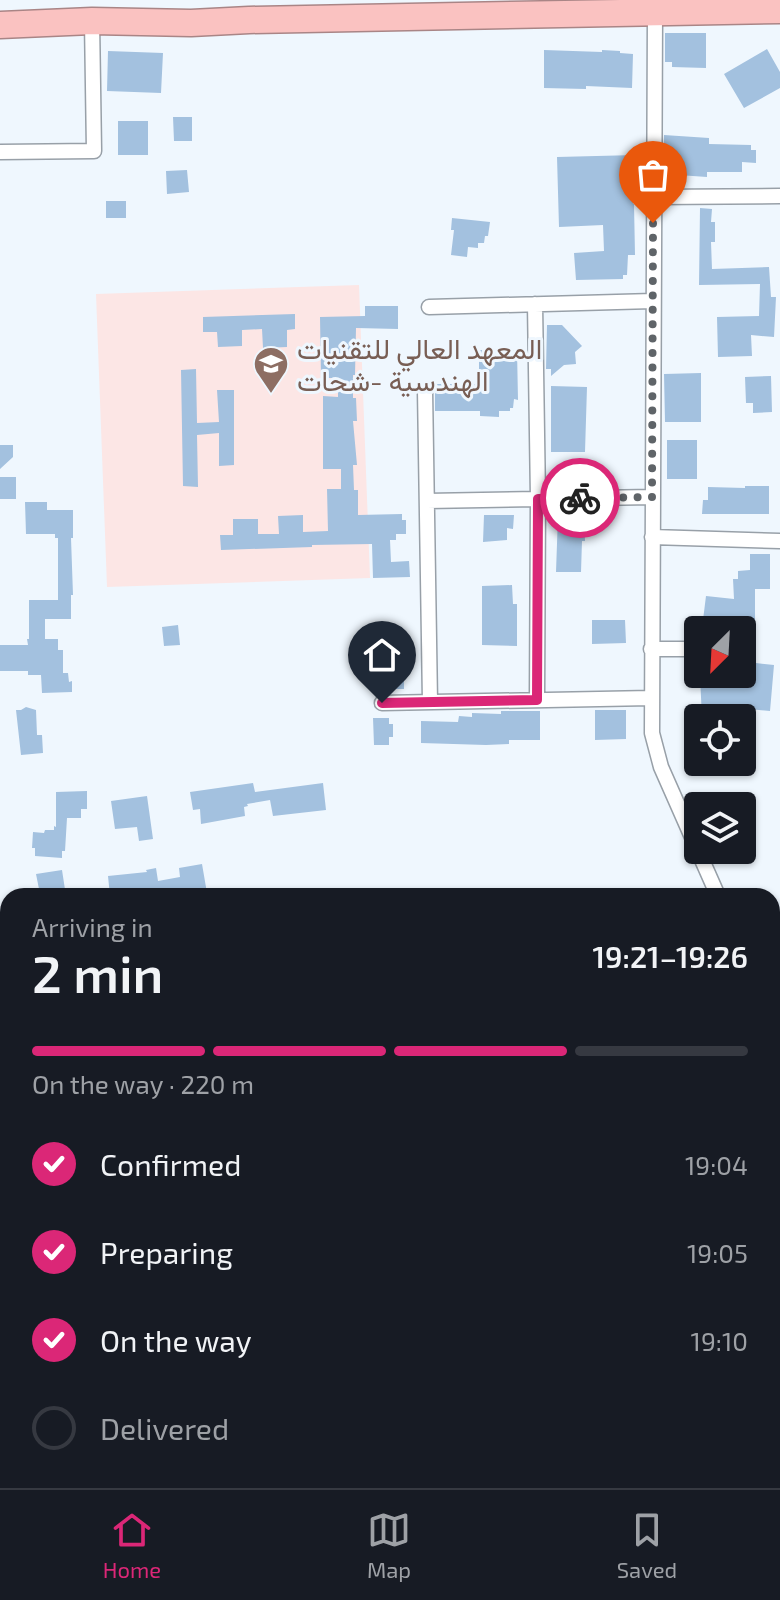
<!DOCTYPE html>
<html lang="en">
<head>
<meta charset="utf-8">
<style>
  :root { --surface:#171b24; --page:#242831; --text:#f1f3f6; --muted:#9ea1a6; --line:#363941; --accent:#db2777 }
  body { margin:0; font-family:"Exo 2",Vazirmatn,sans-serif; background:var(--page); color:var(--text); height:100vh; display:flex; flex-direction:column; font-size:30px; white-space:nowrap }
  * { box-sizing:border-box; margin:0 }
  p { font-size:26px; color:var(--muted) }
  .icon { flex:none; width:44px; height:44px; fill:none; stroke:currentColor; stroke-width:2; stroke-linecap:round; stroke-linejoin:round }
  .map { position:relative; flex:1; overflow:hidden }
  .panel { position:absolute; left:0px; top:888px; width:780px; height:600px; display:flex; flex-direction:column; background:var(--surface); border-radius:24px 24px 0 0; box-shadow:0 2px 6px #0004 }
  .panel>* { flex:none }
  .needle { width:52px; rotate:204deg }
  .controls { position:absolute; left:684px; top:616px; display:grid; gap:16px }
  .controls a { display:grid; place-items:center; width:72px; height:72px; border-radius:8px; background:var(--surface); box-shadow:0 2px 6px #0004; font-size:40px }
  .pin { position:absolute; display:grid; place-items:center; width:68px; height:68px; color:#fff; margin:-82px -34px; border-radius:50% 50% 50% 0; rotate:-45deg; box-shadow:0 0 8px #0007 }
  .pin .icon { rotate:45deg }
  .courier { position:absolute; display:grid; place-items:center; width:80px; height:80px; margin:-40px; border:6px solid #db2777; border-radius:50%; background:#fff; color:#222; box-shadow:0 2px 10px #0007 }
  .headline em { font-style:normal; font-weight:600 }
  .headline div { display:flex; flex-direction:column-reverse }
  .headline { display:flex; align-items:center; justify-content:space-between; height:136px; padding:0 32px }
  h1 { font-size:52px; font-weight:600; line-height:60px }
  .bar { display:grid; grid-template-columns:repeat(4,1fr); gap:12px 8px; align-content:center; height:96px; padding:0 32px }
  .bar i { height:10px; border-radius:6px; background:var(--line) }
  .bar .selected { background:var(--accent) }
  .bar p { grid-column:span 4 }
  ol { padding:0 32px; list-style:none }
  li { display:flex; align-items:center; gap:24px; height:88px }
  li p { margin-inline-start:auto }
  li .icon { padding:8px; border-radius:50%; background:var(--accent); color:#fff; stroke-width:4 }
  li:last-child { color:var(--muted) }
  li i { width:44px; height:44px; border:4px solid var(--line); border-radius:50% }
  .tab-bar { display:flex; justify-content:space-around; align-items:center; height:112px; border-top:2px solid var(--line); background:var(--surface); font-size:22px; color:var(--muted) }
  .tab-bar a { display:grid; justify-items:center; gap:4px }
  .tab-bar .selected { color:var(--accent) }
  .map>svg:first-child { display:block }
</style>
</head>
<body>
<div class="map">
<svg width="780" height="1488" viewBox="0 0 780 1488">
  <rect width="100%" height="100%" fill="#eff7fe"/>
  <path fill="#fce6e5" d="M359,285L370,578L107,587L96,294Z"/>
  <path fill="#a3c1df" d="M665,33H706V68L672,67V62H665Z
    M767,49L780,72V88L744,108L724,74Z
    M544,50L602,52V50L620,51V53L633,54L632,88L586,86V89L544,88Z
    M108,51L163,53L161,93L107,91Z
    M173,117H192V141H174Z
    M118,121H148V155H118Z
    M664,135L709,138V144L751,145V150H756V163L742,162V172H707V177L664,174Z
    M636,155V176H632L633,204H634L635,255H628L627,275H623V279L576,280L574,253L604,251L603,225L559,227L557,157Z
    M187,170L189,192L167,194L166,171Z
    M106,201H126V218H106Z
    M700,208L712,209L711,222H715V242H711L712,269L769,267L771,297H776L774,337L751,335L752,356L718,357L717,317L759,316L760,284L699,285Z
    M452,218L490,222L488,236H485L484,243H478V248L468,247L467,257L451,255L454,230H451Z
    M365,306H398V329L356,328L355,375H353V398H356L357,421H353L357,465H353L354,490H358V515L402,514V520H406V534H396V540H390L391,562L409,561L410,577L373,578L372,544L312,545V547L221,550L220,535H233V519H258V534H279L278,516L303,515V532L328,531L327,489H341V469H323V396L338,397V378H321L320,317L365,316Z
    M295,314V329L287,330V347L263,348L262,329L242,330V346L218,347L217,332H203V317Z
    M547,325H562L582,346L575,352L576,364L564,365L551,376V369H546Z
    M479,350H517L518,400L514,399L513,408H510V411H499V417L480,416V411H435V390L433,384H479Z
    M196,369L197,423L219,422L217,390H234V465L219,466V433L197,435L198,487L183,486L181,370Z
    M701,373V422H665L664,374Z
    M771,376L772,412L753,413V403H746L745,377Z
    M551,386L587,387L585,452H551Z
    M667,440H697V479H667Z
    M0,445H13V457L0,469Z
    M0,477H16V499H0Z
    M745,486H769V514H702L703,500H708V487L745,488Z
    M25,502H47V510H73V538H71L73,595H71V619H45V639H58V650H63V673H68L69,682L72,681V692L42,693L41,675H28V671H0V645H28L27,639H29V600H58V538H55V534H26Z
    M584,514L585,541H582L581,572H556L558,515Z
    M484,515H514L513,529L507,528V540L483,542Z
    M750,554H770V589H755V623L703,620L706,596L734,599L733,579H738V571L750,570Z
    M512,585L513,604H517V646L482,645V586Z
    M592,620H625L626,643L592,644Z
    M178,625L180,645L164,646L162,627Z
    M376,661H404V689H376Z
    M756,663L774,665L770,711L728,707V718H702L700,676L727,674V684L748,686L749,676H754Z
    M26,707L36,710L37,735H42L43,753L21,755L16,710H21Z
    M595,710H626V739L595,740Z
    M501,711H540V740H509V744L486,745L421,743V721L458,722L459,716L472,717V713L501,714Z
    M373,718H389V724H393V737H389V745H374Z
    M253,783L255,792L323,783L326,810L273,816L270,800L247,804L248,806L244,807L245,816L201,824L200,809L193,810L190,792Z
    M87,791V809H81V818H67L65,851H62V858L35,856V848H32L33,832L44,833L45,830H54V826L56,827V792Z
    M147,796L153,839L139,841L137,827L115,829L111,801Z
    M202,864L207,893L189,896H110L108,876L147,872L146,870L156,868L158,881L180,877L179,868Z
    M62,870L66,896H56V892L40,894L36,874Z"/>
  <g fill="none" stroke-linecap="round" stroke-linejoin="round">
    <defs>
      <path id="street" d="M655,12L652,733L661,767L718,896
        M0,152L94,151L92,21
        M653,197L780,196
        M535,304L538,499L537,700
        M429,307L653,301
        M425,390L430,702
        M427,501L652,497
        M652,537L780,541
        M651,649H698
        M382,703L651,698
        M772,1016L780,1029
        M0,1154L8,1161
        M772,1366L780,1373
        M284,1480L289,1488"/>
      <path id="highway" d="M0,25L92,21L191,23L249,20L780,10"/>
    </defs>
    <use href="#street" stroke="#98a0a8" stroke-width="17"/>
    <use href="#highway" stroke="#a98586" stroke-width="29"/>
    <use href="#street" stroke="#fff" stroke-width="14"/>
    <use href="#highway" stroke="#fac2c1" stroke-width="26"/>
  </g>
  <g fill="none" stroke-linecap="round" stroke-linejoin="round">
    <path stroke="#5f6468" stroke-width="8" stroke-dasharray="0 14.4" d="M580,498L652,497L653,223"/>
    <path stroke="#db2777" stroke-width="10" d="M382,703L537,700L538,499L580,498"/>
  </g>
  <defs>
    <symbol id="university-pin" viewBox="-11 -11 22 30"><path d="M0 17L-7.5 6A9.5 9.5 0 1 1 7.5 6Z" fill="#8d6e63" stroke="#eff7fe"/><path d="M0-5L7-2L0 1L-7-2ZM-4 1L0 2.5L4 1V4Q0 6-4 4Z" fill="#fff"/></symbol>
  </defs>
  <g fill-rule="evenodd">
    <use href="#university-pin" x="251" y="344" width="40" height="54"/>
  </g>
  <g text-anchor="middle" dominant-baseline="central" stroke-width="6" stroke-linejoin="round" paint-order="stroke">
    <g font-size="28" fill="#785e54" stroke="#eff7fe" text-anchor="start">
      <text x="297" y="348">المعهد العالي للتقنيات<tspan x="297" dy="32">الهندسية -شحات</tspan></text>
    </g>
  </g>
</svg>
<div class="controls">
<a><svg class="needle" viewBox="-14 -14 28 28"><path d="M0-13l5 13h-10z" fill="#e53935"/><path d="M0 13l5-13h-10z" fill="#9ea1a6"/></svg></a>
<a><svg class="icon" aria-label="locate" viewBox="0 0 24 24"><circle cx="12" cy="12" r="6"/><path d="M12 2v4M12 18v4M2 12h4M18 12h4"/></svg></a>
<a><svg class="icon" aria-label="layers" viewBox="0 0 24 24"><path d="M12 4l9 5-9 5-9-5zM3 14l9 5 9-5"/></svg></a>
</div>
<div class="pin" style="left:653px;top:223px;background:#ea580c"><svg class="icon" aria-label="bag" viewBox="0 0 24 24"><path d="M5 8h14l-1 12H6zM9 8a3 3 0 0 1 6 0"/></svg></div>
<div class="pin" style="left:382px;top:703px;background:#1f2937"><svg class="icon" aria-label="home" viewBox="0 0 24 24"><path d="M3 11l9-7 9 7M6 9v11h12V9"/></svg></div>
<div class="courier" style="left:580px;top:498px"><svg class="icon" aria-label="bike" viewBox="0 0 24 24"><circle cx="6" cy="16" r="4"/><circle cx="18" cy="16" r="4"/><path d="M6 16l4-8h5l3 8M10 8l3 8H6M13 5h3"/></svg></div>
<section class="panel">
<div class="headline"><div><h1>2 min</h1><p>Arriving in</p></div><em>19:21–19:26</em></div>
<div class="bar"><i class="selected"></i><i class="selected"></i><i class="selected"></i><i></i><p>On the way · 220 m</p></div>
<ol>
<li><svg class="icon" aria-label="check" viewBox="0 0 24 24"><path d="M5 12l5 5 9-10"/></svg>Confirmed<p>19:04</p></li>
<li><svg class="icon" aria-label="check" viewBox="0 0 24 24"><path d="M5 12l5 5 9-10"/></svg>Preparing<p>19:05</p></li>
<li><svg class="icon" aria-label="check" viewBox="0 0 24 24"><path d="M5 12l5 5 9-10"/></svg>On the way<p>19:10</p></li>
<li><i></i>Delivered</li>
</ol>
</section>
</div>
<nav class="tab-bar">
<a class="selected"><svg class="icon" aria-label="home" viewBox="0 0 24 24"><path d="M3 11l9-7 9 7M6 9v11h12V9"/></svg>Home</a>
<a><svg class="icon" aria-label="map" viewBox="0 0 24 24"><path d="M3 6l6-2 6 2 6-2v14l-6 2-6-2-6 2zM9 4v14M15 6v14"/></svg>Map</a>
<a><svg class="icon" aria-label="saved" viewBox="0 0 24 24"><path d="M7 4h10v16l-5-4-5 4z"/></svg>Saved</a>
</nav>
</body>
</html>
